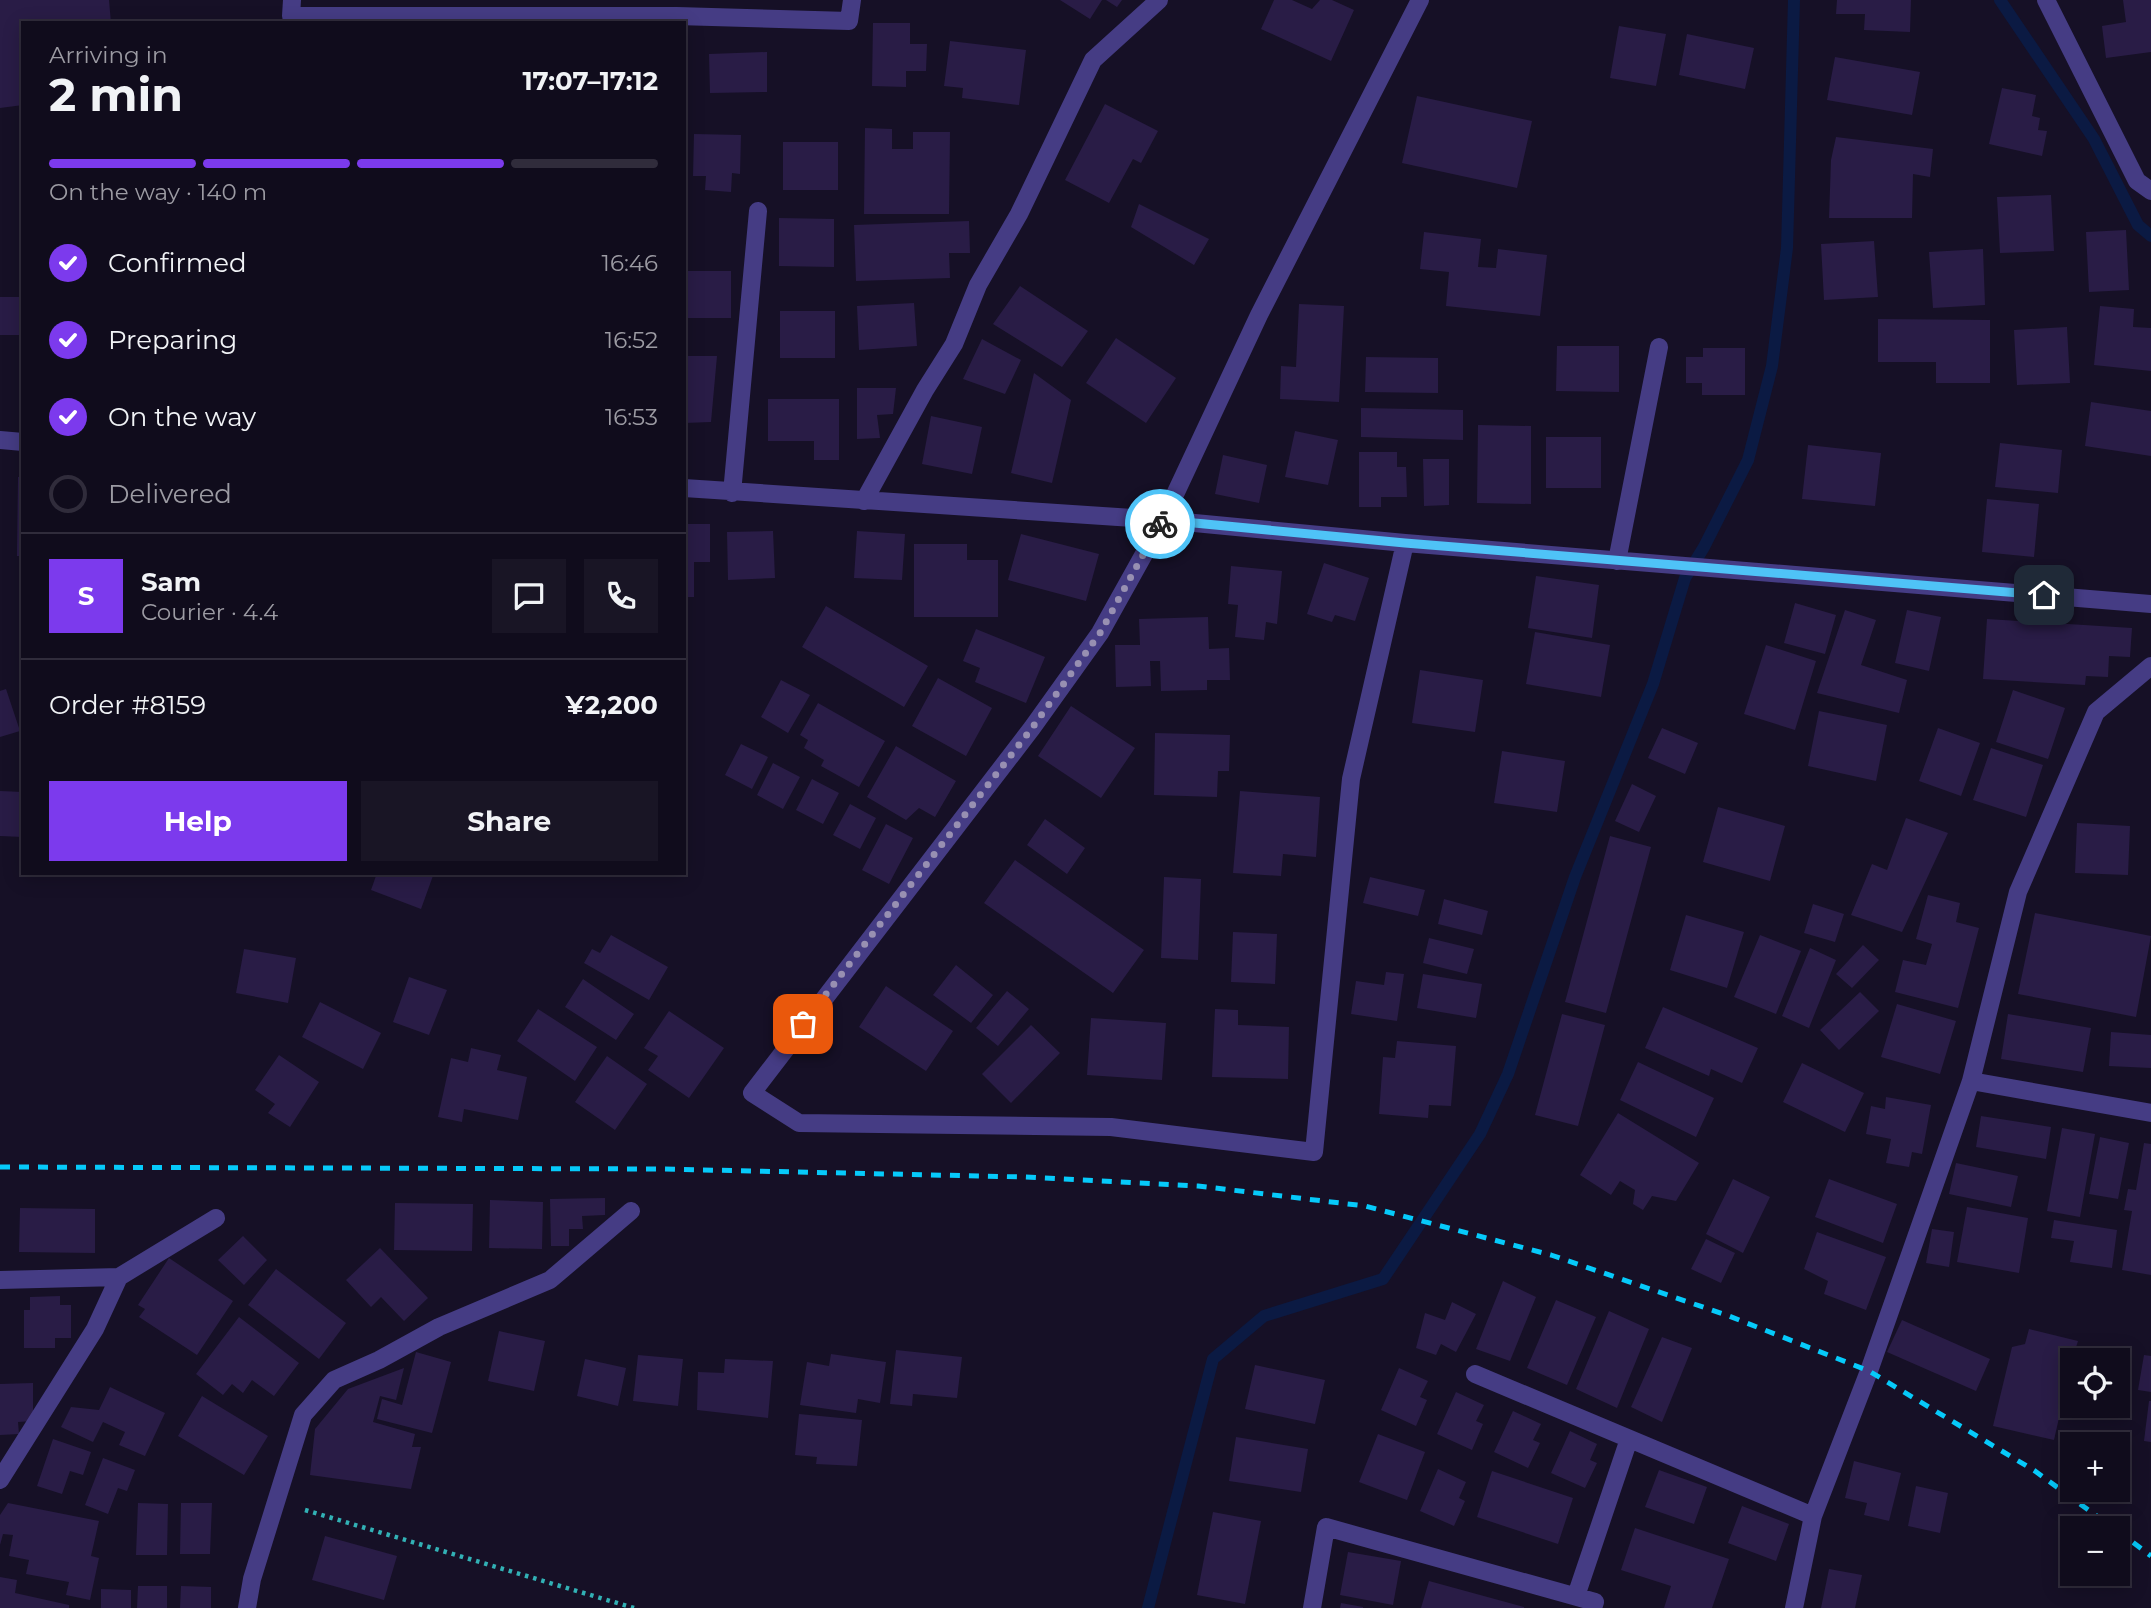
<!DOCTYPE html>
<html lang="en">
<head>
<meta charset="utf-8">
<style>
  :root { --surface:#100c1c; --page:#191525; --text:#f1f3f6; --muted:#9c9ba3; --line:#302c3b; --accent:#7c3aed }
  body { margin:0; font-family:Montserrat,sans-serif; background:var(--page); color:var(--text); height:100vh; display:flex; flex-direction:column; font-size:26px; white-space:nowrap }
  * { box-sizing:border-box; margin:0 }
  p { font-size:23px; color:var(--muted) }
  .icon { flex:none; width:38px; height:38px; fill:none; stroke:currentColor; stroke-width:2; stroke-linecap:round; stroke-linejoin:round }
  .map { position:relative; flex:1; overflow:hidden }
  .sheet { position:absolute; left:21px; top:21px; width:665px; height:854px; display:flex; flex-direction:column; background:var(--surface); border-radius:0px; box-shadow:0 4px 18px #0003,0 0 0 2px var(--line) }
  .sheet>* { flex:none }
  .fabs { position:absolute; left:2060px; top:1348px; display:grid; gap:14px }
  .fabs a { display:grid; place-items:center; width:70px; height:70px; border-radius:0px; background:var(--surface); box-shadow:0 4px 18px #0003,0 0 0 2px var(--line); font-size:35px }
  .pin { position:absolute; display:grid; place-items:center; width:60px; height:60px; color:#fff; margin:-30px; border-radius:14px; box-shadow:0 4px 10px #0006 }
  .courier { position:absolute; display:grid; place-items:center; width:70px; height:70px; margin:-35px; border:5px solid #4fc3f7; border-radius:50%; background:#fff; color:#222; box-shadow:0 2px 9px #0007 }
  .summary em { font-style:normal; font-weight:700 }
  .summary div { display:flex; flex-direction:column-reverse }
  .summary { display:flex; align-items:center; justify-content:space-between; height:119px; padding:0 28px }
  h1 { font-size:46px; font-weight:700; line-height:52px }
  .bar { display:grid; grid-template-columns:repeat(4,1fr); gap:10px 7px; align-content:center; height:84px; padding:0 28px }
  .bar i { height:9px; border-radius:5px; background:var(--line) }
  .bar .current { background:var(--accent) }
  .bar p { grid-column:span 4 }
  .line { display:flex; align-items:center; gap:18px; padding:0 28px; border-top:2px solid var(--line) }
  .line div { flex:1 }
  .round { display:grid; place-items:center; flex:none; width:74px; height:74px; border-radius:0px; background:var(--page) }
  ol { padding:0 28px; list-style:none }
  li { display:flex; align-items:center; gap:21px; height:77px }
  li p { margin-inline-start:auto }
  li .icon { padding:7px; border-radius:50%; background:var(--accent); color:#fff; stroke-width:4 }
  li:last-child { color:var(--muted) }
  li i { width:38px; height:38px; border:4px solid var(--line); border-radius:50% }
  .action { display:flex; gap:14px; margin-top:auto; padding:14px 28px }
  .action a { flex:1; height:80px; border-radius:0px; background:var(--accent); color:#fff; font-size:28px; font-weight:700; line-height:80px; text-align:center }
  .action a+a { background:var(--page); color:var(--text) }
  .map>svg:first-child { display:block }
</style>
</head>
<body>
<div class="map">
<svg width="2151" height="1608" viewBox="0 0 2151 1608">
  <rect width="100%" height="100%" fill="#161026"/>
  <g fill="none" stroke-linecap="round" stroke-linejoin="round">
    <path stroke="#0b1a43" stroke-width="12" d="M2000,0L2094,139L2138,225L2151,236
      M1148,1608L1213,1359L1264,1316L1383,1279L1480,1134L1508,1074L1575,877L1653,684L1685,578L1704,547L1748,460L1772,366L1787,248L1794,0"/>
  </g>
  <path fill="#291c46" d="M0,0H109L111,23H23V105L0,108Z
    M1060,0H1102L1090,19Z
    M1106,0H1122L1117,7Z
    M1274,0H1292L1312,9L1320,0H1332L1354,10L1331,61L1261,29Z
    M1837,0H1911L1910,32L1864,30L1865,14H1836Z
    M2123,0H2151V52L2106,58L2102,26L2126,22Z
    M873,23H910V44H927L926,71H906V87L872,86Z
    M1619,26L1666,34L1656,86L1610,78Z
    M1687,34L1754,48L1745,89L1679,75Z
    M950,41L1026,50L1019,105L962,98L963,88L944,86Z
    M767,52V92L710,93L709,54Z
    M1835,57L1920,72L1912,115L1827,100Z
    M2002,88L2036,95L2032,116L2040,118L2038,130L2047,131L2042,156L1989,144Z
    M1417,96L1532,121L1517,188L1402,163Z
    M1105,104L1158,131L1141,163L1133,159L1109,203L1065,180Z
    M865,128L892,129V149H913V132H950L949,214H864Z
    M694,134L741,135L740,174L732,173L731,192L705,190L706,176H693Z
    M1836,137L1933,149L1930,177L1913,174L1912,218H1829L1831,160Z
    M783,142H838V190H783Z
    M2051,195L2054,251L2000,253L1997,197Z
    M1139,204L1209,239L1194,265L1131,227Z
    M779,218L834,219V267L779,266Z
    M969,221L970,253H949L950,278L856,281L854,225Z
    M2126,230L2129,290L2089,292L2086,232Z
    M1424,232L1481,239L1478,267L1496,268L1498,249L1547,255L1540,316L1446,306L1449,272L1420,269Z
    M1874,241L1878,297L1824,300L1821,244Z
    M1983,249L1985,305L1933,308L1929,252Z
    M684,271H731V318H684Z
    M1020,286L1088,331L1062,367L993,324Z
    M0,297H23V335H0Z
    M914,303L917,346L859,350L857,306Z
    M1299,304L1344,306L1339,402L1280,399L1281,366L1296,367Z
    M2100,306L2134,309L2133,327L2151,328V371L2094,365Z
    M780,311H835V358H780Z
    M1878,319L1990,320V383H1936V362H1878Z
    M2067,327L2070,383L2017,385L2014,330Z
    M1116,338L1176,378L1146,423L1086,383Z
    M982,339L1021,360L1005,394L963,379Z
    M1557,346H1619V392L1556,391Z
    M1703,348H1745V395H1702V383H1686V357H1703Z
    M684,356H717L711,422L684,423Z
    M1366,357L1438,358V393L1365,392Z
    M1034,373L1071,400L1052,483L1011,473Z
    M857,388H896L893,414L877,415L880,438L857,439Z
    M768,399H839V460H814V441H768Z
    M2091,402L2151,411V456L2085,446Z
    M1361,408L1463,410V440L1361,437Z
    M931,416L982,427L972,474L922,464Z
    M1478,425L1531,426V504L1477,503Z
    M1295,431L1338,440L1328,485L1285,477Z
    M1546,437H1601V488H1546Z
    M2000,443L2062,450L2058,493L1995,487Z
    M1808,445L1881,453L1875,506L1802,499Z
    M1359,452H1397V467H1406L1407,497H1381V507H1359Z
    M1223,455L1267,465L1259,503L1215,494Z
    M1423,459H1449V505L1424,506Z
    M18,477H23V556H17Z
    M1987,499L2039,504L2034,557L1982,552Z
    M684,524H710V562H694V597H684Z
    M773,531L775,578L728,580L727,532Z
    M857,531L905,534L902,580L854,578Z
    M1021,534L1099,554L1086,601L1008,580Z
    M914,544H967V560H998V617H914Z
    M1324,563L1369,578L1355,621L1335,615L1332,622L1307,614Z
    M1231,566L1282,571L1277,624L1266,622L1264,640L1235,637L1238,605L1228,604Z
    M1536,576L1599,585L1592,638L1528,628Z
    M1795,603L1836,615L1825,654L1784,643Z
    M826,606L928,666L904,707L802,647Z
    M1845,610L1876,620L1861,665L1907,680L1899,713L1817,693Z
    M1907,610L1941,617L1929,671L1895,663Z
    M1208,617L1209,649L1229,648L1230,680H1207V690L1161,691L1160,661H1150L1151,686L1116,687L1115,645H1140L1139,619Z
    M1987,619L2132,628L2130,657L2109,656L2108,677L2086,676L2085,685L1983,679Z
    M976,629L1045,657L1026,703L975,682L980,668L963,661Z
    M1535,632L1610,645L1601,697L1526,684Z
    M1766,645L1816,661L1795,730L1744,714Z
    M1420,670L1483,680L1475,732L1412,723Z
    M938,678L992,708L966,756L912,726Z
    M781,680L810,695L788,733L761,717Z
    M6,689L20,731L0,737V691Z
    M2013,690L2065,708L2048,759L1996,742Z
    M818,703L885,741L859,787L821,766L824,760L804,748L808,740L800,735Z
    M1071,706L1135,748L1101,798L1038,756Z
    M1819,711L1887,725L1876,781L1808,766Z
    M1662,728L1698,743L1685,774L1648,758Z
    M1938,728L1980,743L1961,796L1919,781Z
    M1155,733L1230,735L1229,771H1218L1217,797L1154,795Z
    M741,744L768,757L752,789L725,775Z
    M896,746L956,781L935,817L919,808L906,820L867,797Z
    M1991,748L2043,765L2026,817L1973,800Z
    M1502,751L1565,761L1557,812L1494,803Z
    M773,763L800,777L783,809L757,795Z
    M812,779L839,793L823,824L796,810Z
    M1632,784L1656,796L1639,832L1615,821Z
    M0,791L23,792V837L0,836Z
    M1240,791L1320,797L1316,857L1283,854L1281,876L1233,873Z
    M850,804L876,818L860,849L833,835Z
    M1718,807L1785,826L1770,881L1703,862Z
    M1906,818L1948,833L1902,932L1851,915L1872,864L1887,870Z
    M1045,819L1085,848L1067,874L1027,845Z
    M2077,823L2130,826L2128,875L2075,873Z
    M886,824L913,838L889,884L862,870Z
    M1610,836L1651,847L1606,1013L1565,1002Z
    M1015,860L1144,950L1113,993L984,903Z
    M377,873H434L421,909L371,890Z
    M1164,877L1201,879L1198,960L1161,958Z
    M1370,877L1425,890L1418,916L1363,903Z
    M1928,895L1960,903L1956,922L1979,928L1958,1008L1895,992L1903,960L1926,965L1932,944L1916,939Z
    M1444,899L1488,911L1482,935L1438,924Z
    M1813,904L1844,914L1835,942L1804,933Z
    M2035,913L2151,936L2136,1017L2018,994Z
    M1686,915L1744,932L1727,988L1670,970Z
    M1233,932L1277,934L1275,984L1231,982Z
    M611,935L668,967L649,1000L584,963L592,949L600,953Z
    M1760,935L1801,951L1776,1014L1734,997Z
    M1429,938L1474,949L1467,974L1423,963Z
    M1863,945L1879,960L1852,988L1836,974Z
    M1810,948L1836,960L1809,1028L1782,1016Z
    M244,949L296,958L288,1003L236,993Z
    M956,965L993,995L971,1023L933,995Z
    M1386,972L1404,974L1397,1021L1351,1014L1356,981L1384,985Z
    M1423,974L1482,984L1476,1018L1417,1008Z
    M409,977L447,990L429,1035L393,1022Z
    M583,979L634,1014L616,1040L565,1007Z
    M886,986L953,1031L926,1071L859,1027Z
    M1007,991L1029,1009L998,1046L976,1028Z
    M1860,992L1879,1011L1839,1050L1820,1030Z
    M320,1002L381,1033L363,1069L302,1037Z
    M1897,1004L1956,1021L1940,1074L1881,1057Z
    M1663,1007L1758,1048L1742,1083L1711,1069L1709,1076L1645,1048Z
    M538,1009L597,1047L575,1081L517,1041Z
    M1215,1009L1238,1010V1025L1289,1027L1288,1079L1212,1077Z
    M669,1011L724,1048L689,1098L648,1070L658,1056L644,1048Z
    M1562,1014L1605,1025L1578,1126L1535,1115Z
    M2008,1014L2091,1028L2083,1072L2001,1059Z
    M1091,1018L1166,1023L1162,1080L1087,1075Z
    M1031,1025L1060,1053L1011,1103L982,1074Z
    M2111,1032L2151,1035V1068L2109,1066Z
    M1397,1041L1456,1046L1451,1106L1429,1105L1428,1118L1379,1114L1383,1057L1395,1058Z
    M471,1048L501,1055L497,1070L527,1077L518,1120L464,1109L462,1122L438,1117L451,1058L468,1062Z
    M279,1055L319,1082L290,1127L268,1113L275,1104L255,1090Z
    M607,1056L647,1084L615,1130L575,1102Z
    M1638,1062L1714,1098L1696,1137L1620,1100Z
    M1802,1063L1864,1093L1845,1132L1783,1102Z
    M1886,1097L1931,1105L1922,1154L1912,1152L1909,1167L1886,1163L1891,1139L1866,1134L1871,1106L1885,1109Z
    M1618,1113L1699,1163L1676,1201L1652,1196L1643,1210L1633,1204L1635,1190L1620,1181L1611,1195L1580,1175Z
    M1981,1116L2051,1127L2046,1159L1976,1147Z
    M2062,1128L2095,1134L2080,1217L2047,1211Z
    M2100,1137L2129,1143L2118,1199L2089,1194Z
    M2144,1143L2151,1144V1275L2122,1270L2132,1211L2124,1210L2128,1189L2136,1190Z
    M1956,1163L2018,1176L2011,1207L1949,1194Z
    M1733,1179L1770,1197L1743,1253L1706,1234Z
    M1829,1179L1897,1204L1883,1243L1815,1217Z
    M605,1198V1215L582,1216L583,1229H569V1246H551L550,1199Z
    M490,1200L543,1202L542,1249L489,1248Z
    M395,1203L473,1204L472,1251L394,1250Z
    M1967,1207L2028,1218L2019,1273L1957,1262Z
    M20,1208L95,1209V1253L19,1252Z
    M2054,1220L2117,1230L2112,1268L2070,1262L2074,1241L2051,1238Z
    M1932,1229L1954,1232L1949,1267L1926,1263Z
    M1817,1232L1886,1257L1866,1310L1824,1294L1828,1281L1804,1269Z
    M243,1236L267,1260L244,1285L218,1260Z
    M1706,1239L1735,1253L1721,1283L1691,1269Z
    M380,1248L428,1298L404,1321L381,1297L371,1307L346,1280Z
    M169,1258L233,1301L197,1355L139,1317L145,1309L138,1305Z
    M276,1269L346,1323L319,1359L248,1305Z
    M1503,1281L1536,1297L1510,1361L1476,1349Z
    M60,1296V1305H71V1338H55V1348H24V1310H30V1297Z
    M1556,1300L1596,1317L1567,1385L1527,1368Z
    M1452,1302L1476,1314L1456,1352L1441,1344L1436,1355L1416,1348L1425,1313L1445,1320Z
    M1609,1311L1649,1329L1617,1408L1576,1389Z
    M239,1317L299,1363L274,1396L252,1380L243,1393L232,1384L223,1395L196,1374Z
    M1902,1320L1990,1359L1976,1391L1887,1352Z
    M2029,1329L2078,1341L2072,1360L2054,1440L1993,1426L2012,1347L2025,1344Z
    M499,1331L545,1341L534,1391L488,1381Z
    M1662,1337L1692,1348L1662,1422L1631,1407Z
    M896,1350L962,1357L957,1398L913,1394L912,1406L890,1404Z
    M416,1352L451,1362L432,1433L377,1419L382,1399L402,1405Z
    M831,1354L886,1362L880,1403L858,1399L856,1413L800,1405L807,1362L829,1366Z
    M638,1355L683,1359L678,1406L633,1401Z
    M2144,1355L2151,1356V1392L2138,1390Z
    M585,1359L626,1368L618,1406L577,1396Z
    M725,1359L773,1361L768,1418L697,1410L698,1372L724,1373Z
    M1255,1365L1325,1380L1315,1424L1245,1409Z
    M404,1368L396,1400L380,1396L373,1422L415,1434L412,1447H421L411,1489L310,1475L315,1429L348,1389Z
    M1399,1368L1428,1381L1420,1397L1427,1400L1416,1426L1381,1410Z
    M33,1383V1421L18,1422L19,1434L0,1435V1384Z
    M110,1387L165,1413L145,1456L119,1445L125,1432L103,1422L93,1442L61,1427L71,1407L99,1410Z
    M1456,1392L1484,1405L1476,1421L1483,1424L1472,1450L1437,1434Z
    M202,1396L268,1436L244,1475L178,1436Z
    M2149,1401H2151V1442L2144,1441Z
    M1513,1411L1541,1424L1533,1440L1540,1443L1528,1468L1494,1452Z
    M799,1414L862,1420L857,1466L816,1464L817,1457L795,1455Z
    M1570,1431L1597,1444L1590,1460L1597,1463L1585,1488L1551,1473Z
    M1378,1434L1425,1452L1407,1500L1359,1482Z
    M1236,1437L1308,1449L1301,1492L1229,1481Z
    M53,1439L91,1452L83,1475L70,1471L62,1494L37,1486Z
    M103,1458L135,1470L127,1491L118,1488L108,1514L85,1505Z
    M1854,1461L1901,1473L1889,1521L1864,1515L1867,1503L1845,1498Z
    M1438,1469L1466,1482L1459,1498L1465,1501L1454,1526L1420,1511Z
    M1659,1470L1707,1487L1694,1524L1645,1507Z
    M1492,1471L1573,1498L1558,1544L1477,1517Z
    M1916,1486L1948,1493L1940,1533L1908,1526Z
    M8,1503L99,1521L91,1556L99,1558L90,1600L66,1595L69,1582L26,1574L29,1560L9,1556L13,1535L3,1534L0,1545V1515Z
    M138,1503L168,1504L167,1555H136Z
    M181,1503H212L210,1554H180Z
    M1742,1506L1789,1524L1776,1561L1728,1543Z
    M1213,1512L1261,1521L1245,1604L1197,1595Z
    M1635,1528L1729,1559L1712,1608H1664L1671,1586L1621,1570Z
    M325,1536L397,1556L384,1600L312,1580Z
    M1348,1552L1401,1561L1393,1605L1340,1595Z
    M1829,1569L1862,1575L1855,1608H1821Z
    M0,1577L17,1580L15,1593L69,1605V1608H0Z
    M1429,1581L1524,1607V1608H1421Z
    M138,1586H167V1608H137Z
    M181,1586L211,1587V1608H180Z
    M101,1589L131,1590V1608H101Z
    M1341,1603L1363,1607V1608H1340Z"/>
  <g fill="none" stroke-linecap="round" stroke-linejoin="round">
    <path stroke="#32b1b5" stroke-width="4.5" stroke-dasharray="3.5 5" stroke-linecap="butt" d="M305,1510L634,1608"/>
    <path stroke="#453c84" stroke-width="18" d="M292,0L291,16H677L849,21L852,0
      M2046,0L2137,181L2151,191
      M0,440L23,442
      M684,488L1163,520L1405,543L2151,604
      M732,493L758,211
      M864,501L925,390L954,344L978,285L1019,214L1093,60L1159,0
      M1405,543L1351,779L1314,1152L1111,1127L799,1123L752,1093L1032,728L1100,633L1163,520L1259,315L1420,0
      M1617,561L1659,347
      M1971,1081L2151,1113
      M0,1280L119,1277
      M1475,1374L1813,1516
      M0,1480L95,1329L119,1277L216,1218
      M1576,1596L1629,1439
      M247,1608L252,1579L303,1415L334,1380L379,1360L439,1327L550,1280L631,1211
      M1312,1608L1326,1527L1595,1602L1593,1608
      M1794,1608L1813,1516L1869,1371L1971,1081L2018,892L2096,712L2151,666"/>
    <path stroke="#06cafa" stroke-width="5" stroke-dasharray="10 9" stroke-linecap="butt" d="M0,1167L660,1169L1024,1177L1198,1186L1365,1206L1551,1255L1729,1316L1869,1371L2035,1471L2113,1528
      M2118,1531L2151,1556"/>
  </g>
  <g fill="none" stroke-linecap="round" stroke-linejoin="round">
    <path stroke="#9890b2" stroke-width="7" stroke-dasharray="0 12.6" d="M803,1024L1032,728L1100,633L1160,524"/>
    <path stroke="#4fc3f7" stroke-width="9" d="M1160,524L1163,520L1405,543L2044,595"/>
  </g>
</svg>
<div class="fabs">
<a><svg class="icon" aria-label="locate" viewBox="0 0 24 24"><circle cx="12" cy="12" r="6"/><path d="M12 2v4M12 18v4M2 12h4M18 12h4"/></svg></a>
<a>+</a>
<a>−</a>
</div>
<div class="pin" style="left:803px;top:1024px;background:#ea580c"><svg class="icon" aria-label="bag" viewBox="0 0 24 24"><path d="M5 8h14l-1 12H6zM9 8a3 3 0 0 1 6 0"/></svg></div>
<div class="pin" style="left:2044px;top:595px;background:#1f2937"><svg class="icon" aria-label="home" viewBox="0 0 24 24"><path d="M3 11l9-7 9 7M6 9v11h12V9"/></svg></div>
<div class="courier" style="left:1160px;top:524px"><svg class="icon" aria-label="bike" viewBox="0 0 24 24"><circle cx="6" cy="16" r="4"/><circle cx="18" cy="16" r="4"/><path d="M6 16l4-8h5l3 8M10 8l3 8H6M13 5h3"/></svg></div>
<section class="sheet">
<div class="summary"><div><h1>2 min</h1><p>Arriving in</p></div><em>17:07–17:12</em></div>
<div class="bar"><i class="current"></i><i class="current"></i><i class="current"></i><i></i><p>On the way · 140 m</p></div>
<ol>
<li><svg class="icon" aria-label="check" viewBox="0 0 24 24"><path d="M5 12l5 5 9-10"/></svg>Confirmed<p>16:46</p></li>
<li><svg class="icon" aria-label="check" viewBox="0 0 24 24"><path d="M5 12l5 5 9-10"/></svg>Preparing<p>16:52</p></li>
<li><svg class="icon" aria-label="check" viewBox="0 0 24 24"><path d="M5 12l5 5 9-10"/></svg>On the way<p>16:53</p></li>
<li><i></i>Delivered</li>
</ol>
<div class="line" style="height:126px"><b class="round" style="background:var(--accent);color:#fff">S</b><div><b>Sam</b><p>Courier · 4.4</p></div><a class="round"><svg class="icon" aria-label="chat" viewBox="0 0 24 24"><path d="M4 5h16v11H9l-5 4z"/></svg></a><a class="round"><svg class="icon" aria-label="phone" viewBox="0 0 24 24"><path d="M5 4h4l2 5-3 2q2 4 5 5l2-3 5 2v4C11 20 4 13 5 4z"/></svg></a></div>
<div class="line" style="height:91px"><div>Order #8159</div><b>¥2,200</b></div>
<div class="action"><a>Help</a><a>Share</a></div>
</section>
</div>
</body>
</html>
